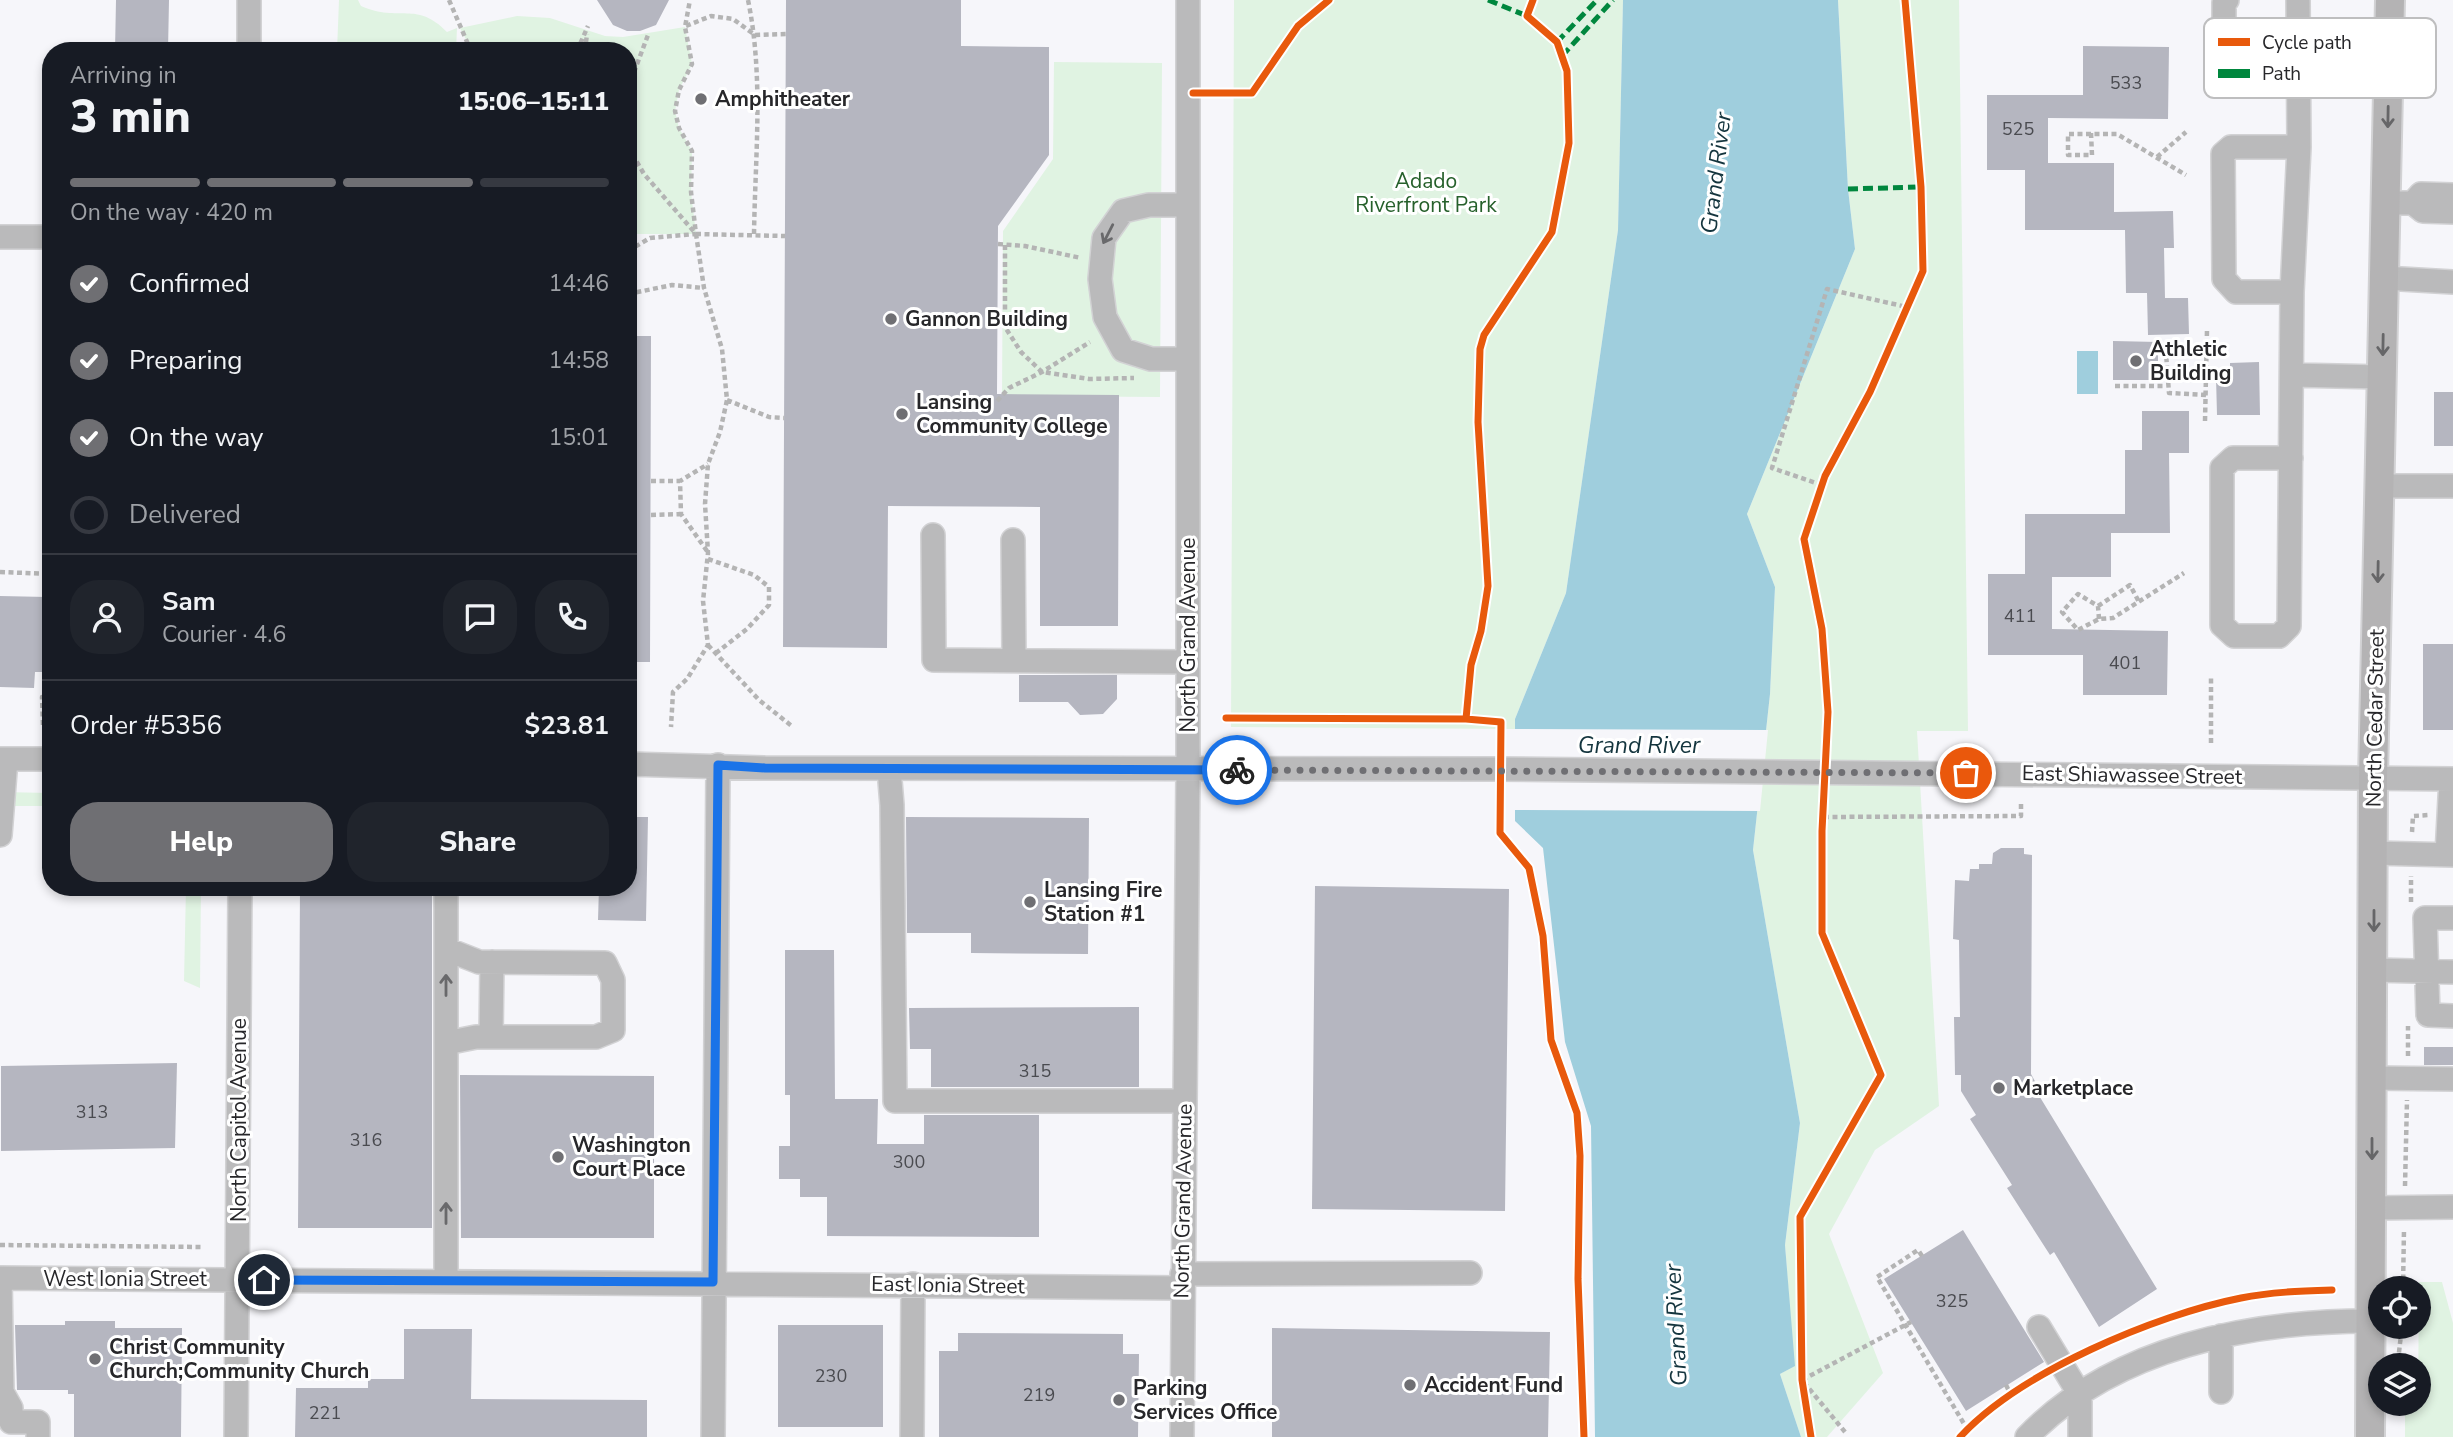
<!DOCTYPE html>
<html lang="en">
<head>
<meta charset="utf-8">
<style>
  :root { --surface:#171b24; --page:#20242c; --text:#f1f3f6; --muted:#9ea1a6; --line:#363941; --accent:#6f6f73 }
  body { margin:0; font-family:"Nunito Sans",sans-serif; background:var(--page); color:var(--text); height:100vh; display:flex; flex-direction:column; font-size:26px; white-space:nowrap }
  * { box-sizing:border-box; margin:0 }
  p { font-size:23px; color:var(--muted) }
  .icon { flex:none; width:38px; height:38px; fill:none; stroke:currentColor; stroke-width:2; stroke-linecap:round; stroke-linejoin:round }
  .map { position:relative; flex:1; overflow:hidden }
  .details { position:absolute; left:42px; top:42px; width:595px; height:854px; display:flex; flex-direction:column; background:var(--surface); border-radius:28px; box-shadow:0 4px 10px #0003 }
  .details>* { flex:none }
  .buttons { position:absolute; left:2368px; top:1276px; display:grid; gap:14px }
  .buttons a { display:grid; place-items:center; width:63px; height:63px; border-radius:50%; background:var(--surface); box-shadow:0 4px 10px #0003; font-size:35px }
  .pin { position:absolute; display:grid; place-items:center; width:60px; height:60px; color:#fff; margin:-30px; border:4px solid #fff; border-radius:50%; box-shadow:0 2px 7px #0007 }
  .courier { position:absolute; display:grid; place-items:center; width:70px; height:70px; margin:-35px; border:5px solid #1a73e8; border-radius:50%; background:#fff; color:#222; box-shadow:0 2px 9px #0007 }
  .headline em { font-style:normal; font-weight:800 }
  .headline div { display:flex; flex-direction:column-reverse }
  .headline { display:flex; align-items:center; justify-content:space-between; height:119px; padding:0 28px }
  h1 { font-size:46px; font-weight:800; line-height:52px }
  .bar { display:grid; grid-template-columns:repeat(4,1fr); gap:10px 7px; align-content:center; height:84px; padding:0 28px }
  .bar i { height:9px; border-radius:5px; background:var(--line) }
  .bar .active { background:var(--accent) }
  .bar p { grid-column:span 4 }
  .line { display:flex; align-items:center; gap:18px; padding:0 28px; border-top:2px solid var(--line) }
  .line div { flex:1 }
  .round { display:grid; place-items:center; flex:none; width:74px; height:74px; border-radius:28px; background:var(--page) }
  ol { padding:0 28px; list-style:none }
  li { display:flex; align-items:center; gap:21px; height:77px }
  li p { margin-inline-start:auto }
  li .icon { padding:7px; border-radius:50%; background:var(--accent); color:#fff; stroke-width:4 }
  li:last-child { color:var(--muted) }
  li i { width:38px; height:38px; border:4px solid var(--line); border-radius:50% }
  .primary-button { display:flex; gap:14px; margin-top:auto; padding:14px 28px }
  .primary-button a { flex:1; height:80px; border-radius:28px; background:var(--accent); color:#fff; font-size:28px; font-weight:800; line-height:80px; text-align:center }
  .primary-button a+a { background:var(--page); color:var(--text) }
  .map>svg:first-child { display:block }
</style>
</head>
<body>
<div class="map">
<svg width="2453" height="1437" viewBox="0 0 2453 1437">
  <rect width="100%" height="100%" fill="#f6f6fa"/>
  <path fill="#e0f3e2" d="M339,0H358L361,6C400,23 416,0 447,32L457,28L456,51H337Z
    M1234,0H1623L1618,230L1566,593L1515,719V729L1231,727Z
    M1838,0H1959L1968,731H1917L1939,1106L1875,1150L1829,1234L1883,1373L1827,1437H1801L1780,1374L1794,1366L1785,1245L1800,1123L1753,850L1770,694L1775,587L1747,514L1855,249L1848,189Z
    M517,16L550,18L605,36L623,37L685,27L692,64L679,90L675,111L679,128L692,151L691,192L696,234H628V51H472L460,28Z
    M1054,62L1162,63L1160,397L1002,396L1003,231L1053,159Z
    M0,792L51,793V806H0Z
    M186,887H201L200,988L184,981Z
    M2419,1282H2442L2453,1323V1437H2405V1404H2418Z"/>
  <path fill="#9fcedd" d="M1623,0H1838L1848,189L1855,249L1747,514L1775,587L1770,694L1753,850L1800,1123L1785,1245L1795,1366L1780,1374L1801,1437H1595L1591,1126L1565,1042L1543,848L1515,821V719L1566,593L1618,230Z
    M2077,351H2098V394H2077Z"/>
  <path fill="#f6f6fa" d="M1511,729L1768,730L1760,811L1511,810Z"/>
  <path fill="#b5b6c0" d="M116,0H169L168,51H115Z
    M597,0H669L656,25L640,31H627L613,25Z
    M786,0H961V46L1049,47V155L998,226L997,394L1119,395L1118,626H1040V507L888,506L887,648L783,647Z
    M2083,46L2169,47L2168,119L2048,118V163H2114V212L2173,211L2174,248H2164L2165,298H2188L2189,334L2148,335L2147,293H2126L2125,230H2025V170H1987V95H2083Z
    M628,336H651L650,662H628Z
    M2113,341L2158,342V380H2113Z
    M2259,362L2260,415H2217L2216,377H2230V363Z
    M2434,392H2453V446H2434Z
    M2142,411H2189V453H2169L2170,533H2111V577H2052V629L2168,631L2167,695H2083V655H1988V574H2025V514H2125V450H2142Z
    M0,596L47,597V610H51V672H35L34,688L0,687Z
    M2423,644H2453V730H2423Z
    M1019,675H1117V699L1103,714L1080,715L1068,702H1019Z
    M628,817H648L646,921L598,920L599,887H628Z
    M906,817L1089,818L1088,954L971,953V933H907Z
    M2001,848H2024V854L2032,855L2031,1074L2038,1087L2035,1089L2157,1289L2099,1327L2054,1252L2050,1255L2007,1188L2012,1185L1970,1119L1976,1115L1961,1091V1075H1955L1954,1017H1960L1959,940L1953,939L1955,880L1969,881L1970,869H1979V864H1992L1993,853Z
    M1315,886L1509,889L1505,1211L1312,1209Z
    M300,887H432V1228H298Z
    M785,950H834L835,1099H878L877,1144H924V1115H1039V1237L827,1236V1197H800V1179H779V1146H790V1095H785Z
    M1139,1007V1087H931V1049H910L909,1008Z
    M2424,1047H2453V1065H2424Z
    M177,1063L175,1148L1,1151V1066Z
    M460,1075L654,1076V1238H461Z
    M1963,1230L2044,1362L1966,1411L1884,1279Z
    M65,1321H115V1328H182L181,1437H74V1394H68V1390H17L15,1325H65Z
    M778,1325H883V1427H778Z
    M1272,1328L1550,1332L1548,1437H1272Z
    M404,1329H472L471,1399L647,1400V1437H295L296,1388H368V1379H404Z
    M958,1333L1123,1334V1354H1139L1138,1437H939V1351H958Z"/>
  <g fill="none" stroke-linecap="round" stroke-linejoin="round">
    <defs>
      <path id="minor" d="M2227,0L2224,3V63L2236,73H2299
        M249,51V0
        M2386,203H2413L2423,211L2453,212
        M2413,203L2421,194L2453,195
        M1187,205H1149L1123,211L1104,238L1100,279L1105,317L1123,350L1151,359H1188
        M0,237H51
        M2384,278L2453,282
        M2292,292H2236L2224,279L2223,154L2231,147H2299
        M2292,375L2382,377
        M2291,458H2233L2222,468V625L2234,636H2279L2289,626L2292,292L2299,147L2298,0
        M2380,486H2453
        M933,535L934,660L1188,662
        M1013,540L1014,660
        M0,759H51
        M628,764L765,768L1493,769L2453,779
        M889,769L892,805L895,1101H1184
        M0,835L6,759
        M2374,853L2453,855
        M2447,855L2451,779
        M446,887V1281
        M2453,918H2425L2428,1015L2453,1016
        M446,949L479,962L605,963L613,980V1030L596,1037H476L446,1043
        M2374,970L2453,972
        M491,1037L492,962
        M2372,1078L2453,1079
        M2372,1208L2453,1207
        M1182,1274L1470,1273
        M0,1278L1182,1288
        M0,1278L2,1392L11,1408V1422H38V1437
        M2039,1327L2080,1395V1437
        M2221,1336V1392
        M236,1437L240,887
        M713,1437L718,765
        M912,1437L913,1284
        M1182,1437L1188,770V0
        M2027,1437C2114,1347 2250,1321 2370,1321"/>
      <path id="major" d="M2370,1437L2373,778L2390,0"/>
    </defs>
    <use href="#minor" stroke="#d2d2d4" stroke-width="26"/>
    <use href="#major" stroke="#d2d2d4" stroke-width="32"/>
    <path stroke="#b4b4b4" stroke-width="4.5" stroke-dasharray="5 3.5" stroke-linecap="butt" d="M449,0L471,51
      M748,0C764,77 755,157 754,235
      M686,26L711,16L733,19L755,35L786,34
      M577,51L588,26
      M585,51L587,34
      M628,88L648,35
      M2091,133L2092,155H2068V134H2117L2186,175
      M628,147L644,174L696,234L704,288L722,349L727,400L720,432L708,464L705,504L708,553L703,601L708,645L687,679L673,692L671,727
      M2157,157L2186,132
      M696,234L785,236
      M998,244L1025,246L1081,258
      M1005,245V327L1021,352L1042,372L1089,379L1134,378
      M628,251L650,238L696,234L691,192L692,151L679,128L675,111L679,90L692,64L685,27L690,0
      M628,272L633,290
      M628,294L672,285L704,288
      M2115,386H2166
      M2206,395L2169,393L2166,353L2207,354
      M727,400L769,417L784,418
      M997,401L1009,388L1042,372L1090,342
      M2205,421L2207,330
      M651,481H680
      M1822,485L1772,468L1827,289L1907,307
      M651,515L681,514
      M707,551L681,514L680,481L708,464
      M708,559L754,575L769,587V605L747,629L716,653
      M0,572L51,574
      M2098,606L2130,585L2139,602
      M2099,619L2098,606L2078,594L2062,612L2078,630L2099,619L2113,618L2184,573
      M708,645L759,700L793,727
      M43,725L42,697H51
      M2211,743V675
      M1824,817L2021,816V804
      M2412,832L2413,816L2429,815
      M2411,902V876
      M2408,1056V1026
      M2405,1186L2407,1100
      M0,1245L202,1247
      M1922,1256L1918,1250L1877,1277L1967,1429
      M2403,1288L2404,1229
      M2398,1361L2402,1326
      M2006,1385L2010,1393
      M1845,1432L1802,1380L1911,1322"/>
    <use href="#minor" stroke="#bababb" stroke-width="23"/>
    <use href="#major" stroke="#b4b3b4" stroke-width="28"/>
    <path stroke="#00873e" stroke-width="5" stroke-dasharray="10 5" stroke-linecap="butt" d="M1488,0L1527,16
      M1557,42L1597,0
      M1562,56L1613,0
      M1848,189L1921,187"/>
    <defs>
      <path id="cycleway" d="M1193,93H1252L1298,26L1329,0
        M1226,718L1466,719L1501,722L1500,833L1529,868L1543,936L1551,1040L1577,1113L1580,1156L1578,1279L1584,1437
        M1466,719L1471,665L1481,631L1488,586L1478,422L1480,349L1484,335L1552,232L1569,143L1567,71L1557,42L1527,16L1533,0
        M1811,1437L1802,1380L1800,1217L1881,1075L1822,933V831L1828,712L1822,629L1804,539L1825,476L1870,392L1923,271L1921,187L1905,0
        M1960,1437C2020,1372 2155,1315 2241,1298C2271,1292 2301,1291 2332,1290"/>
    </defs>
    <use href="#cycleway" stroke="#fff" stroke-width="11"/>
    <use href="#cycleway" stroke="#e8590c" stroke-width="7"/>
  </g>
  <defs><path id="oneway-shaft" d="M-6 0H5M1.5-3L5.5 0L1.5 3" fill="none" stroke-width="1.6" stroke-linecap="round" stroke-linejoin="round" transform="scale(1.75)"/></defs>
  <g stroke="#666668">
    <use href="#oneway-shaft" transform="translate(2388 117) rotate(91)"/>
    <use href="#oneway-shaft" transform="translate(2383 345) rotate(91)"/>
    <use href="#oneway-shaft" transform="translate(2378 572) rotate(91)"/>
    <use href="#oneway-shaft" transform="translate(2374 921) rotate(90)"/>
    <use href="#oneway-shaft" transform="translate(2372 1149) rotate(90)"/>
  </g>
  <g stroke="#69696b">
    <use href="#oneway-shaft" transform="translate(1108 234) rotate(117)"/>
    <use href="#oneway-shaft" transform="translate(446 985) rotate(-90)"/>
    <use href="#oneway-shaft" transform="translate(446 1213) rotate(-90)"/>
  </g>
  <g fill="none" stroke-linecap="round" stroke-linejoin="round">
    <path stroke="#6f6f73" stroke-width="7" stroke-dasharray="0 12.6" d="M1237,770L1966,773"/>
    <path stroke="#1a73e8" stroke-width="9" d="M264,1280L713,1282L718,765L765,768L1237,770"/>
  </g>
  <g fill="#6f6f73" stroke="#fff" stroke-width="2.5">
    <circle cx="701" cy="99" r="7"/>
    <circle cx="891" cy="319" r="7"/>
    <circle cx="2136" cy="361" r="7"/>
    <circle cx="902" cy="414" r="7"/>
    <circle cx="1030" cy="902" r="7"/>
    <circle cx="1999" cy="1088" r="7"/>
    <circle cx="558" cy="1157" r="7"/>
    <circle cx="95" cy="1359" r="7"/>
    <circle cx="1410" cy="1385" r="7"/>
    <circle cx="1119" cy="1400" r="7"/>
  </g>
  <g text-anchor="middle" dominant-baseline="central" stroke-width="6" stroke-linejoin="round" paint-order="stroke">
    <g font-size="18" fill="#4a4b50">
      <text x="2126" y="83">533</text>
      <text x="2018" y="129">525</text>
      <text x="2020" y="616">411</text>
      <text x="2125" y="663">401</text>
      <text x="1035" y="1071">315</text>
      <text x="92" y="1112">313</text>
      <text x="366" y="1140">316</text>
      <text x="909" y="1162">300</text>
      <text x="1952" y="1301">325</text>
      <text x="831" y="1376">230</text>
      <text x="1039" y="1395">219</text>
      <text x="325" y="1413">221</text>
    </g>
    <g font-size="21" font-weight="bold" fill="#27272a" stroke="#fff" text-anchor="start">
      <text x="715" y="99">Amphitheater</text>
      <text x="905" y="319">Gannon Building</text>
      <text x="2150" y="349">Athletic<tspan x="2150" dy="24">Building</tspan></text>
      <text x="916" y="402">Lansing<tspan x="916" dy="24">Community College</tspan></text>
      <text x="1044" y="890">Lansing Fire<tspan x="1044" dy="24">Station #1</tspan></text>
      <text x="2013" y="1088">Marketplace</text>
      <text x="572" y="1145">Washington<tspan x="572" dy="24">Court Place</tspan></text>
      <text x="109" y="1347">Christ Community<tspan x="109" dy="24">Church;Community Church</tspan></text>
      <text x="1424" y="1385">Accident Fund</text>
      <text x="1133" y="1388">Parking<tspan x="1133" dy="24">Services Office</tspan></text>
    </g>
    <g font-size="21" fill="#26602b" stroke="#fff">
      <text x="1426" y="181">Adado<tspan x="1426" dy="24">Riverfront Park</tspan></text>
    </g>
    <g font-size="21" fill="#27272a" stroke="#fff">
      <text transform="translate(1188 635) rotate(-90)">North Grand Avenue</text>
      <text transform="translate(2375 718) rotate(-89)">North Cedar Street</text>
      <text transform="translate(2132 775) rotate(1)">East Shiawassee Street</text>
      <text transform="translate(239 1120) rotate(-90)">North Capitol Avenue</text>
      <text transform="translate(1183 1201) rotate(-89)">North Grand Avenue</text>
      <text x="125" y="1279">West Ionia Street</text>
      <text transform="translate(948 1285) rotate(1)">East Ionia Street</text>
    </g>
    <g font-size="23" font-style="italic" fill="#14353e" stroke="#fff">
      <text transform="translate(1716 173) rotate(-83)">Grand River</text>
      <text x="1639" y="745">Grand River</text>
      <text transform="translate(1676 1325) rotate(-93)">Grand River</text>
    </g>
  </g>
  <rect x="2204" y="18" width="232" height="80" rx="10" fill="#fff" stroke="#bebebf" stroke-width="2"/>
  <rect x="2218" y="38" width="32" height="8" fill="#e8590c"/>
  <rect x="2218" y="69" width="32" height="9" fill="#00873e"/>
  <g font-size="19" fill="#27272a">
    <text x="2262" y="49">Cycle path</text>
    <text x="2262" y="80">Path</text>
  </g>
</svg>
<div class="buttons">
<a><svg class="icon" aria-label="locate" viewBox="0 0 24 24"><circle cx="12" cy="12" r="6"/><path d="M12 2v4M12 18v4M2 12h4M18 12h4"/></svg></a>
<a><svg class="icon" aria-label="layers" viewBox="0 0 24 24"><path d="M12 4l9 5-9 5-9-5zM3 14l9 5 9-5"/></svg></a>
</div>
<div class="pin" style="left:1966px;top:773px;background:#ea580c"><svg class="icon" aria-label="bag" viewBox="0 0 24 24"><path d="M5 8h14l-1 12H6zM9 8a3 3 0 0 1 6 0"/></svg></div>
<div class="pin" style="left:264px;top:1280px;background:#1f2937"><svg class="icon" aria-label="home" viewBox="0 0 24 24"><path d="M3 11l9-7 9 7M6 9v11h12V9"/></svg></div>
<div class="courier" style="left:1237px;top:770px"><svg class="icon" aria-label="bike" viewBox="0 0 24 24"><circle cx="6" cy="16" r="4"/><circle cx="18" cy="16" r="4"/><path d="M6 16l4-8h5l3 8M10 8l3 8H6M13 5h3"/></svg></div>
<section class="details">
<div class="headline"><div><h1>3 min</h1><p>Arriving in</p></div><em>15:06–15:11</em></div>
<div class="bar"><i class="active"></i><i class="active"></i><i class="active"></i><i></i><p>On the way · 420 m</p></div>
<ol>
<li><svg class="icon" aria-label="check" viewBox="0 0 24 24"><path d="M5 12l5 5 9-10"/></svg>Confirmed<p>14:46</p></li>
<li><svg class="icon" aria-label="check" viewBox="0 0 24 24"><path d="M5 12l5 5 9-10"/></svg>Preparing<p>14:58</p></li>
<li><svg class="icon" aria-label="check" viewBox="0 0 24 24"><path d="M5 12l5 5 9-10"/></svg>On the way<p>15:01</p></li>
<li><i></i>Delivered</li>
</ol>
<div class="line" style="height:126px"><a class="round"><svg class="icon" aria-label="person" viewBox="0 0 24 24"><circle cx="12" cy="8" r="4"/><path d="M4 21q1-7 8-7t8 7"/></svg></a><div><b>Sam</b><p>Courier · 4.6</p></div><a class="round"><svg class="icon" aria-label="chat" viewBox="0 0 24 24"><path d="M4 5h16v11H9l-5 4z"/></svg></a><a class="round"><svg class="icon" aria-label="phone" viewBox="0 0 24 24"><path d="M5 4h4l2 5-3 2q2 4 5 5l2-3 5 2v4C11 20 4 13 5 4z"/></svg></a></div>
<div class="line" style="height:91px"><div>Order #5356</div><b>$23.81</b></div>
<div class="primary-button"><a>Help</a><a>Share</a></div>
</section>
</div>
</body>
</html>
